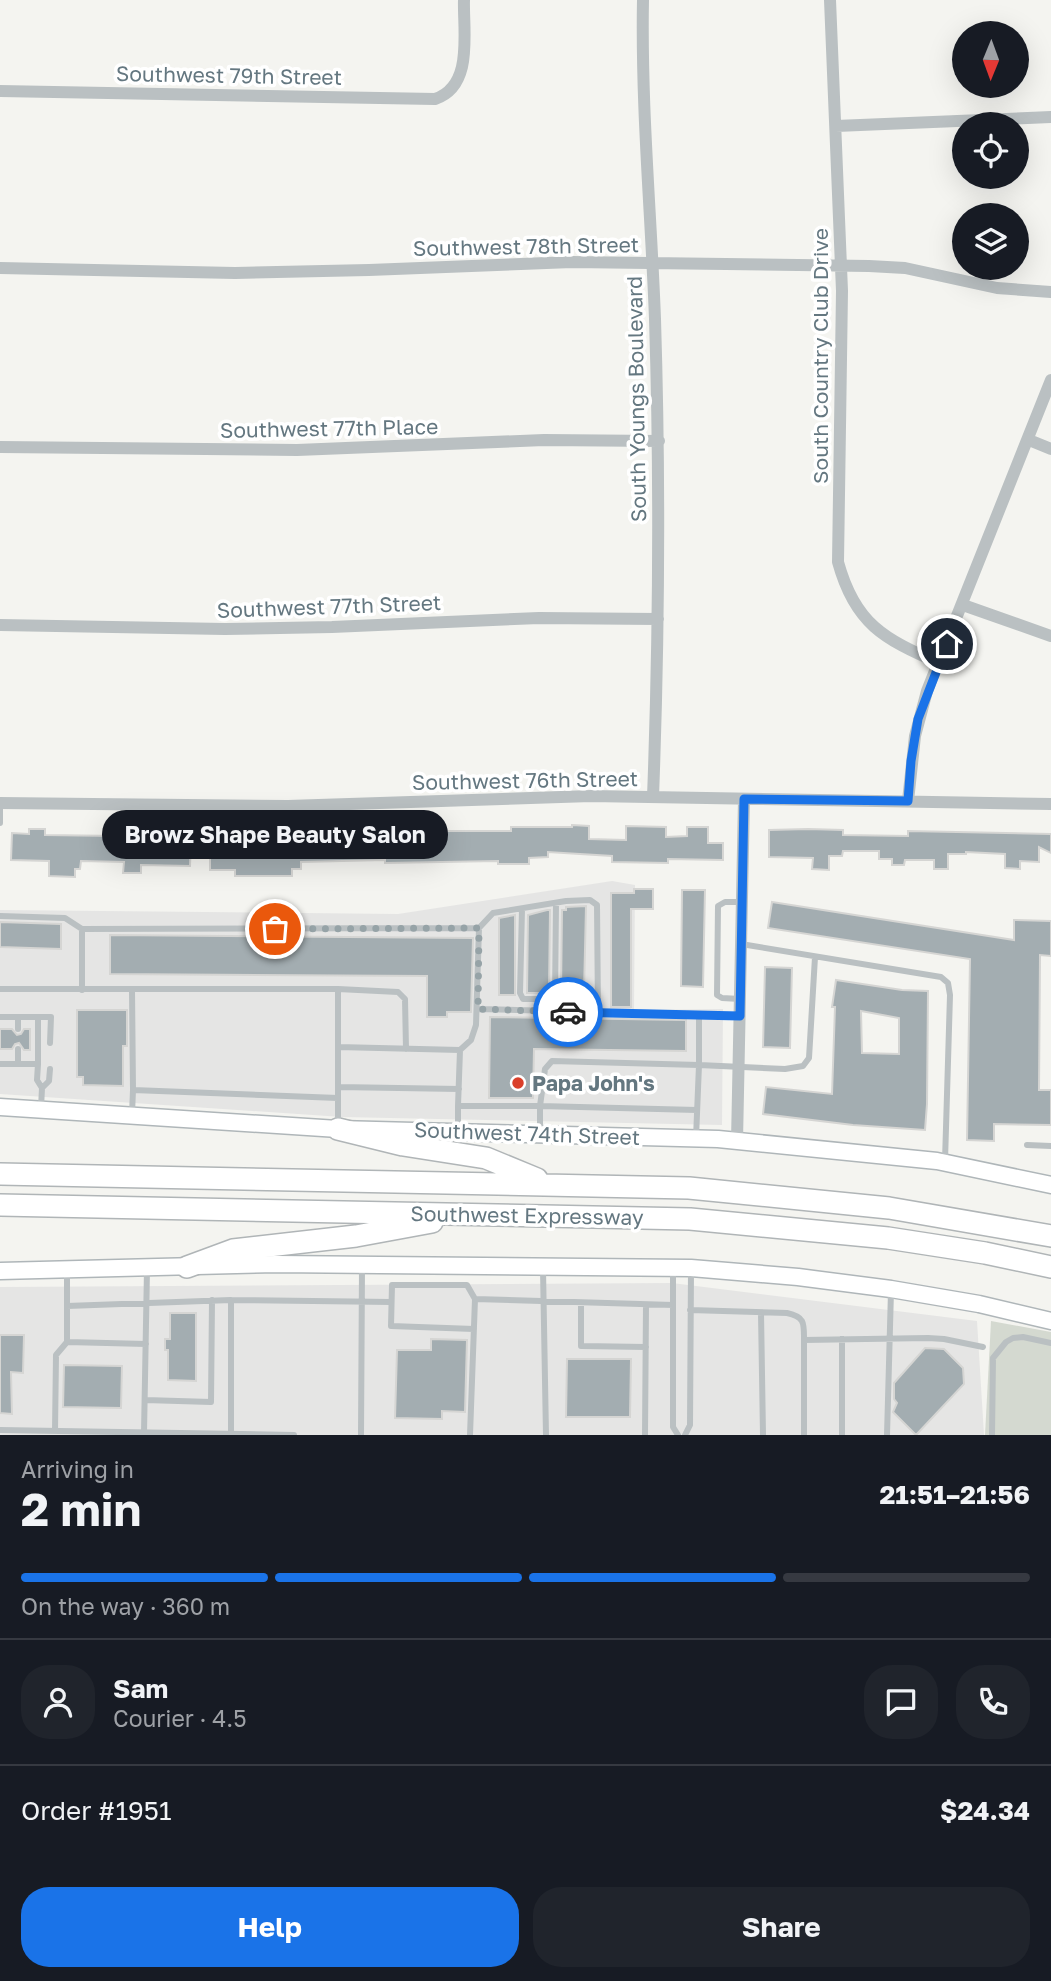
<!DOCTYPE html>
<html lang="en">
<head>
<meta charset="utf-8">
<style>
  :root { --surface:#171b24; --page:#20242c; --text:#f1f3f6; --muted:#9ea1a6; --line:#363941; --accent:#1a73e8 }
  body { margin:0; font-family:"Golos Text",sans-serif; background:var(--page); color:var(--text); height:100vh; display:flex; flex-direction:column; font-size:26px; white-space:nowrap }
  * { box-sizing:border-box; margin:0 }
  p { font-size:23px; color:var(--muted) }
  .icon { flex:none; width:38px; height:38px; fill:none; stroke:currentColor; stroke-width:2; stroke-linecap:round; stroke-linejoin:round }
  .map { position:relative; height:1435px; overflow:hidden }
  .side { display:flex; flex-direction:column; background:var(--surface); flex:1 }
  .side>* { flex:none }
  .needle { width:46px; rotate:181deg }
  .buttons { position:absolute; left:952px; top:21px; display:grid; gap:14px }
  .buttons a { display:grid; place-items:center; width:77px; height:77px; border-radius:50%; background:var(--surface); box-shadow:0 7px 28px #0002; font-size:35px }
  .pin { position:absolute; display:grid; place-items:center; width:60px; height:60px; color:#fff; margin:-30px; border:4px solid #fff; border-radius:50%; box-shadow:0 2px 7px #0007 }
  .courier { position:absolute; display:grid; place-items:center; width:70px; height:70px; margin:-35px; border:5px solid #1a73e8; border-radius:50%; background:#fff; color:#222; box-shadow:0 2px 9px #0007 }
  .bubble { position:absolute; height:49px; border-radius:24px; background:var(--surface); box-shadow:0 7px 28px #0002; font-size:23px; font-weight:700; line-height:49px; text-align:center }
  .overview em { font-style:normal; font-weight:700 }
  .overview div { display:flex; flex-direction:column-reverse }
  .overview { display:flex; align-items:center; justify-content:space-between; height:119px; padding:0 21px }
  h1 { font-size:46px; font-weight:700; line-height:52px }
  .bar { display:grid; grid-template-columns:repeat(4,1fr); gap:10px 7px; align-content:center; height:84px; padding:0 21px }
  .bar i { height:9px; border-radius:5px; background:var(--line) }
  .bar .active { background:var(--accent) }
  .bar p { grid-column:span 4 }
  .line { display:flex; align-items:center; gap:18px; padding:0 21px; border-top:2px solid var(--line) }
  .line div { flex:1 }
  .round { display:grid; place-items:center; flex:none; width:74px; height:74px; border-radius:28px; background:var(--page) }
  .action { display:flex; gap:14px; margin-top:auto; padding:14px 21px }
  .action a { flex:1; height:80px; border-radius:28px; background:var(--accent); color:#fff; font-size:28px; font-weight:700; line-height:80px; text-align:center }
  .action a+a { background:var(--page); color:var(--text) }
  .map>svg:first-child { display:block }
</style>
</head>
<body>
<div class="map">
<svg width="1051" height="1435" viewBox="0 0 1051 1435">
  <rect width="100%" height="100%" fill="#f4f4f0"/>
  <path fill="#e5e5e4" d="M612,881L635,885L634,1010L723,1009L722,1125L342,1117L0,1094V910L398,914Z
    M672,1283L977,1321L984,1435H0V1287Z"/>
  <path fill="#d4d9d0" d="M991,1321L1051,1332V1435H985Z"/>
  <path fill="#a3adb1" stroke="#d5d5d3" stroke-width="2" fill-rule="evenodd" d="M572,825L589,826V839L626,840V826L666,827V837L687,836V827H708V843H723V860L668,859V863L612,862V856L548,852V857L529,858V864H498V861L385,863V860L301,862V869H292V876H235V870H210V836H251V849H272V838L400,833L401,844H422V831H511V827H572Z
    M29,829H45V835L117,836V842L160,844V839H191L190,866L141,865V873H123L124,862L81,861L80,869H75V877L49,876V861L11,860L12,833L29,834Z
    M808,829L843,830V835L908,836V831L1051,834V853L1039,847V862L1020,861V869L1005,868V854L966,852V854H948V869H934V860H905L904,865H892V859H879V851H843L842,856H829V870L812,869L813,858L769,857V830Z
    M634,889H653V909H631V1007H611V893H634Z
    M682,890H705L703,987L681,986Z
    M772,902L1014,940V920L1051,921V956L1040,955L1039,1090H1051V1125L994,1124V1141L967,1140L970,959L768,928Z
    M586,906L584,993H561L562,910H566V907Z
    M547,910H550L549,993H527L528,915Z
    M515,915V995H499V918Z
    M0,922L61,924V949L0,947Z
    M110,935L473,938L471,1012H447V1017H427V976L110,974Z
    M765,967L792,968L790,1048L763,1047Z
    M836,980L902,990L928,991L927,1104L925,1130L853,1125L763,1114L766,1087L832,1094L835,1007H832ZM861,1011L899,1018V1054L862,1053Z
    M77,1010H127V1046H123V1086L83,1085V1077H77Z
    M490,1017L686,1020V1051L534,1049L533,1098H489Z
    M0,1029H12L17,1035L21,1034L24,1029H30V1050H24L19,1043L15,1044L12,1049H0Z
    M170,1313H196V1381L168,1380V1350H165V1339H170Z
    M0,1335H24L23,1373L11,1372L12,1414L0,1413Z
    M431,1339L467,1340L465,1412L442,1411V1419L395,1418L397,1350H431Z
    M925,1348L944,1349L963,1368L964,1384L916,1435L893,1412L897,1403L894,1399V1383Z
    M567,1359H631L630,1417H566Z
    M64,1365L122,1366L121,1408L63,1407Z"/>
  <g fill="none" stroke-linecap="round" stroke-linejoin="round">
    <defs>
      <path id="secondary" d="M0,1107L338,1129L718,1139L937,1161L1051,1185
        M0,1271L276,1264L691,1268L798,1277L891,1289L979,1304L1051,1321"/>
      <path id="highway" d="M338,1129L403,1145L486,1158L537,1179
        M0,1174L689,1188L889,1208L1051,1236
        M0,1205L690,1219L888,1238L985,1253L1051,1267
        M187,1267L233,1250L356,1236L432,1222"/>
    </defs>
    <use href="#secondary" stroke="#afb6b9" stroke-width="19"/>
    <use href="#highway" stroke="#b0b5b7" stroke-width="24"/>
    <path stroke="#bac0c2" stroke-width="6" d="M0,823V804
      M522,909L520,993L523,999H598
      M0,916L65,918L82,929V990
      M479,928L493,913L566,901L590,900L597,905L598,1012
      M82,929L479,928L476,1025L471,1040L460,1050
      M741,944L941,977L948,983L950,995L945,1161
      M0,989H338V1047
      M338,989L398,992L405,999L406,1049
      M132,990L133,1090
      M555,999L556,903
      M740,999L722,998L717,995L718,906L725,902H742
      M478,1009L699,1015
      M0,1017H38V1064
      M38,1017H51L50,1043
      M18,1029V1017
      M0,1064H38L37,1080L42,1088L41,1108
      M18,1064V1049
      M338,1087L459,1089
      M42,1088L49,1081L50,1069
      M132,1114L133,1090L338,1098
      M338,1127V1047L460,1050L458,1106
      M458,1129V1106H540L545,1069L552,1061L699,1065V1015L739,1016
      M540,1132V1106L697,1110
      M696,1138L699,1065L785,1069L803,1066L809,1058L815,957
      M1027,1145L1051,1146
      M543,1269L546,1435
      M673,1271V1427L678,1435
      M581,1303V1346L646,1347
      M67,1306L231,1300
      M690,1310L787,1313C805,1317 804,1323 804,1340L928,1338L944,1339L983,1347
      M761,1313L763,1435
      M474,1329L391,1326L392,1285H467L475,1299
      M842,1339V1435
      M804,1340V1435
      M67,1342L146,1344
      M145,1400L211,1402L212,1300
      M0,1430L294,1435
      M55,1431L56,1355L67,1342V1271
      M144,1433L147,1269
      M231,1434V1300L391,1302
      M361,1435L362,1267
      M470,1435L475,1299L673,1305
      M645,1435L646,1305
      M685,1435L690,1425L691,1270
      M887,1435L891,1291
      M992,1435L993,1358L1006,1342L1013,1338L1023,1337L1051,1343"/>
    <path stroke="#bac0c2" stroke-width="12" d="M643,0C641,107 651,212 655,319C660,478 659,637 653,797
      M830,0L842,291L838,562C855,624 884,639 939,663
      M0,91L435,99C474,86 463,32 464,0
      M836,126L1051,117
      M0,268L235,273L369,270L572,262L869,266L905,268L997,288L1051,292
      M1029,440L1051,449
      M0,447L297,450L544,440L659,441
      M963,605L1051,636
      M0,625L225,629L332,627L539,618L658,619
      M908,801L915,736L927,691L1051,380
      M0,803L288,806L591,796L1051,804
      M737,1141L744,799"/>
    <use href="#secondary" stroke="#fff" stroke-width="16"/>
    <use href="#highway" stroke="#fff" stroke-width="21"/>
  </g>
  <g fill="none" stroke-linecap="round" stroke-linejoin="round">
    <path stroke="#96a3a7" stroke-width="7" stroke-dasharray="0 12.6" d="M275,929L479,928L478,1009L568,1012"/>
    <path stroke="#1a73e8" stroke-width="9" d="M568,1012L740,1016L744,799L908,801L911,761L918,719L947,644"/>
  </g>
  <circle fill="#da3f2a" stroke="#fff" stroke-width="2.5" cx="518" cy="1083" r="7"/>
  <g text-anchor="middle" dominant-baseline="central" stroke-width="7" stroke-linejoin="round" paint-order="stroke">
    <g font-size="21" fill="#647780" stroke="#fff">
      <text transform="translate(229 75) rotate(1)">Southwest 79th Street</text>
      <text transform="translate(526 246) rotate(-1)">Southwest 78th Street</text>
      <text transform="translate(820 356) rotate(-90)">South Country Club Drive</text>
      <text transform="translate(636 399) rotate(-91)">South Youngs Boulevard</text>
      <text transform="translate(329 428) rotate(-1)">Southwest 77th Place</text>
      <text transform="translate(329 606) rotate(-2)">Southwest 77th Street</text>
      <text transform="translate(525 780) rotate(-1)">Southwest 76th Street</text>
      <text transform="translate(527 1133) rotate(2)">Southwest 74th Street</text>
      <text transform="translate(527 1215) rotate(1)">Southwest Expressway</text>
    </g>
    <g font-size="21" font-weight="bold" fill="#647780" stroke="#fff" text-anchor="start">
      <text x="532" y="1083">Papa John's</text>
    </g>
  </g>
</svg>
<div class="buttons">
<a><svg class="needle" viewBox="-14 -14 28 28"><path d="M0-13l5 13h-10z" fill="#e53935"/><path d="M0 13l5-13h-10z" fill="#9ea1a6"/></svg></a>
<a><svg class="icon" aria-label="locate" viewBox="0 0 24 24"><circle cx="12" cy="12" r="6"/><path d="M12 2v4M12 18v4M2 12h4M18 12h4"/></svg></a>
<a><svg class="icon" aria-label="layers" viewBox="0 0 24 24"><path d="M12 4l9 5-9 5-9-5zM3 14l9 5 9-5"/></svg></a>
</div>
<div class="pin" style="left:275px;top:929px;background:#ea580c"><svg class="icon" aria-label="bag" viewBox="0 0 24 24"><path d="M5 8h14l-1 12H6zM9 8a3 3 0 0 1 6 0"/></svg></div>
<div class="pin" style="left:947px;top:644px;background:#1f2937"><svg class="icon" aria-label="home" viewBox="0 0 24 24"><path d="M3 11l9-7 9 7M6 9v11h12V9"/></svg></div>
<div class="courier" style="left:568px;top:1012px"><svg class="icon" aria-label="car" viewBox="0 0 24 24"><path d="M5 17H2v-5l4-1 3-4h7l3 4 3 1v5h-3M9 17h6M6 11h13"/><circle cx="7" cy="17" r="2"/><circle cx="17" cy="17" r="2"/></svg></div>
<div class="bubble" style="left:102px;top:810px;width:346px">Browz Shape Beauty Salon</div>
</div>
<section class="side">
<div class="overview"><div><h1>2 min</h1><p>Arriving in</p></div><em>21:51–21:56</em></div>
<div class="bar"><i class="active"></i><i class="active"></i><i class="active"></i><i></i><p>On the way · 360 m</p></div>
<div class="line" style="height:126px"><a class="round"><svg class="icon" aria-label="person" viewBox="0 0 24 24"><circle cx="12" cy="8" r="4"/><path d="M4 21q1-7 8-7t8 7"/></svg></a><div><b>Sam</b><p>Courier · 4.5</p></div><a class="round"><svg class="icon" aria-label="chat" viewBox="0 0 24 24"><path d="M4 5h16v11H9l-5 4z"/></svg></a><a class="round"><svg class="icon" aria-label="phone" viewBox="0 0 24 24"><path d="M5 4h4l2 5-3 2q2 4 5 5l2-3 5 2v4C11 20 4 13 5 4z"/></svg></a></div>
<div class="line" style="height:91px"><div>Order #1951</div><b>$24.34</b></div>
<div class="action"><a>Help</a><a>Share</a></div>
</section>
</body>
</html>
